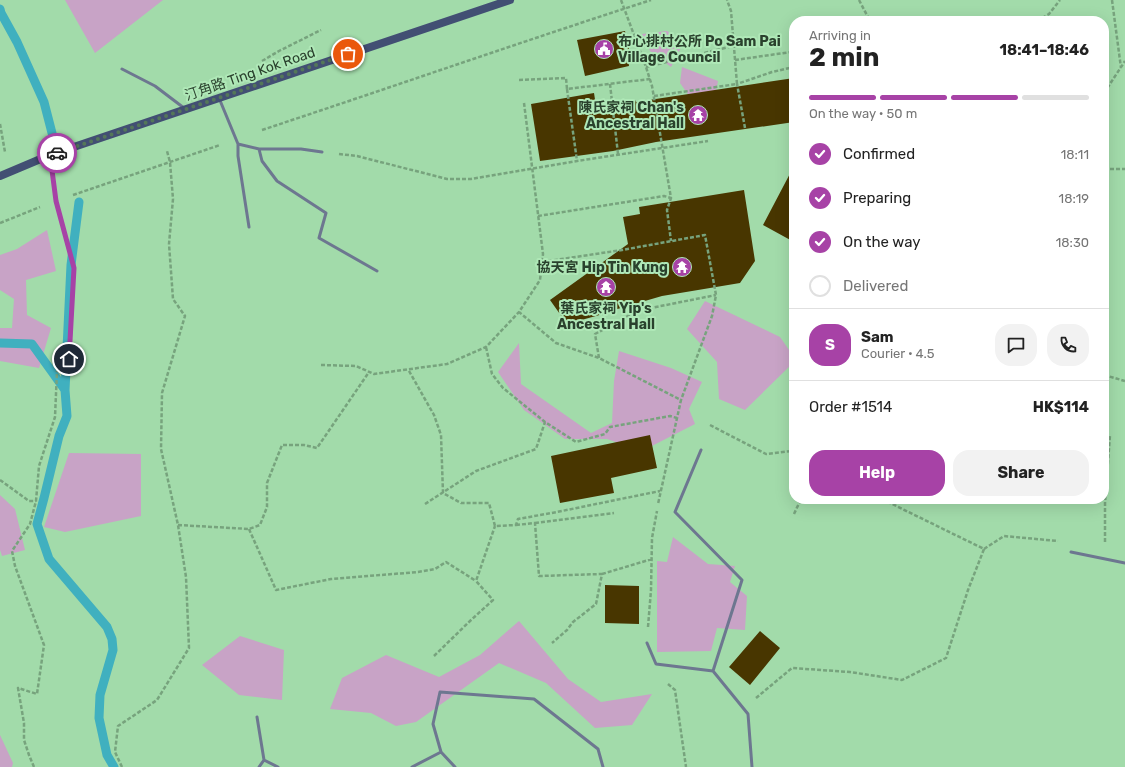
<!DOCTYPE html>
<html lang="en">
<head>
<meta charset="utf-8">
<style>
  :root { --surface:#fff; --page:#f2f2f2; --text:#222; --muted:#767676; --line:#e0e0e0; --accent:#a742a6 }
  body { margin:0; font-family:Rubik,"Noto Sans TC",sans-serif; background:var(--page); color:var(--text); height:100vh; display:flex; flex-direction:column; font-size:15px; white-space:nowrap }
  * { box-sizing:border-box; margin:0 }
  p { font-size:13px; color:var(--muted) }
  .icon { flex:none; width:22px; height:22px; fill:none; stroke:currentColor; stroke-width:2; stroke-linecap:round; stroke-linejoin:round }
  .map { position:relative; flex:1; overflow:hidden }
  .panel { position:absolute; left:789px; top:16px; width:320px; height:488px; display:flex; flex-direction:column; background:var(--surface); border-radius:16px; box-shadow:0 4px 16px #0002 }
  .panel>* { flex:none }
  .pin { position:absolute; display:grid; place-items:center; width:34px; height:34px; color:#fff; margin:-17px; border:2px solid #fff; border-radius:50%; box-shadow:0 1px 4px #0007 }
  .courier { position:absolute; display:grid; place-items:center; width:40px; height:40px; margin:-20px; border:3px solid #a742a6; border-radius:50%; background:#fff; color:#222; box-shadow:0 1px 5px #0007 }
  .overview em { font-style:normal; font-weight:700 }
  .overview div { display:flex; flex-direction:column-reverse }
  .overview { display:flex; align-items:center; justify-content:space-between; height:68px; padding:0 20px }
  h1 { font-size:26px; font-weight:700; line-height:30px }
  .bar { display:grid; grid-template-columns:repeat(4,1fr); gap:6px 4px; align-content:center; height:48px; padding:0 20px }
  .bar i { height:5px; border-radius:3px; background:var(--line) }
  .bar .on { background:var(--accent) }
  .bar p { grid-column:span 4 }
  .line { display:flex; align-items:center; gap:10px; padding:0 20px; border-top:1px solid var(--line) }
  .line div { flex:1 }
  .round { display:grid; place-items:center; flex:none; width:42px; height:42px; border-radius:16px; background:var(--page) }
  ol { padding:0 20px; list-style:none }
  li { display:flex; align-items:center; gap:12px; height:44px }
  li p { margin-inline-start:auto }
  li .icon { padding:4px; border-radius:50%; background:var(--accent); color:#fff; stroke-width:4 }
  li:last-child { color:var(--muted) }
  li i { width:22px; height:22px; border:2px solid var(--line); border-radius:50% }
  .action { display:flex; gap:8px; margin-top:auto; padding:8px 20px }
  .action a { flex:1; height:46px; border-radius:16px; background:var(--accent); color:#fff; font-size:16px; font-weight:700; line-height:46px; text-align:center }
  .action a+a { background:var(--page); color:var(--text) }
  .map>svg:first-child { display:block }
</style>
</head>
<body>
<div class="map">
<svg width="1125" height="767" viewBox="0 0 1125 767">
  <rect width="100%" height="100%" fill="#a2dbaa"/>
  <path fill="#c8a3c6" d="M65,0H163L95,53Z
    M667,31L684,42L671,67L650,51L642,34Z
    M682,67L718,81L713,107L694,103L680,83Z
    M47,230L56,271L26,280L27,315L51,328L39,368L0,361V328H12L14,299L0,290V255L17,249Z
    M705,301L780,337L794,357V362L745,410L719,399L717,362L687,329Z
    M519,343L521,384L591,433L612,423L614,381L619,351L671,368L702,382L689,409L695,424L642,451L607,439H565L524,410L498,372Z
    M69,453L141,454V516L65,532L44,527Z
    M0,495L15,509L25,550L2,556L0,550Z
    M673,537L708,564L735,566L730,582L747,596L745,630L717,628L711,651L657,652V561L667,562Z
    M519,621L568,679L601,702L652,694L632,725L595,728L546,683L499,663L416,722L396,726L371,713L330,709L342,678L386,655L439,677L480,655Z
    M240,636L284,650L282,700L239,695L202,665Z
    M0,735L13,763L12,767H0Z"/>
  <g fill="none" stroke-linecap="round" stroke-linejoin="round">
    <path stroke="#40b0bf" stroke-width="9" d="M0,9L1,13L17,42L44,102L52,133
      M0,343L32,344L65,390L67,416L59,436L44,498L37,524L49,559L107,627L112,639L113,650L100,695L99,718L107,755L114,767
      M65,390L71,265L79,202"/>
  </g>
  <path fill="#483600" d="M625,31L631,58L628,59L629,66L585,76L577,40Z
    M794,78V122L656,142L613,151L540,161L531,104L594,93L596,106L635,100L636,102Z
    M794,166V242L763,225Z
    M744,190L755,261L740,283L662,296L614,310V306L603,314L567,324L550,300L628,244L623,217L640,214L639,207Z
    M650,435L657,468L611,478L614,493L560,503L551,456Z
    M605,585L639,586V624L605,623Z
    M760,631L780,648L750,685L729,667Z"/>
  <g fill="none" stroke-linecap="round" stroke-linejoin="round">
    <path stroke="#77a37d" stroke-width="2.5" stroke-dasharray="4 2" stroke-linecap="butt" d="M621,0L646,67L652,86L671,198L667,210L671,241
      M859,0L870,21
      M1112,0L1121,68
      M1037,21L1049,14L1060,0
      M735,60L791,52L794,53
      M262,61L279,51L321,30
      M646,67L733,46
      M519,80L566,78L567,89L650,79
      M610,84L618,154
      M567,89L577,161
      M1104,93L1125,61
      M654,96L737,84L731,11L727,0
      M524,103L543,254L540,280L519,312L556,343L599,358L681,400L658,504
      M0,124L5,152
      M745,128L737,84L772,72L794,67
      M262,130C392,87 521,42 651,0
      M339,154L357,156L447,179H471L577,161L708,141
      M1104,169H1125
      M73,195L220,145
      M538,216L664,196L671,198
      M0,223L40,207
      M542,262L622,250L705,235L716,295L712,316L681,400
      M486,347L492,374L503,388L545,422L576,442L605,434L610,427L670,416L677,418
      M599,358L595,334L628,316L651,308L716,295
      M321,365L356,366L374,374L447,364L486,347L519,312
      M409,371L434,415L441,435L443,493L461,503H489L495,526L516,525L518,519L557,512L660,491
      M1104,375L1125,381
      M710,425L766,454L792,451L794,453
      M0,480L29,501H36
      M425,504L476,471L536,449L545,422
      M794,514L801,499
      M535,523L614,513
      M178,525L249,529L260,525L267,507V483L282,445H304L317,448L369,372
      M516,525L535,523L539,576L602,574L596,604L573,622L567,630L552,643
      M249,529L276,590L331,579L418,572L435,569L446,562L476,581
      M1105,542V503L1110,435
      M984,549L1004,536L1058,541
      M602,574L652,559
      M648,627L651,590L652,538L657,511
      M434,656L470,621L493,600L476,581L495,526
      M668,684L675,690L686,767
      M756,698L792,668L850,672L902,680L946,658L968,590L984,549L882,499
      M34,767L29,755L24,740V723L18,688L37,694L44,645L15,566L12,551L30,524L36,501L39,466L55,417L57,371
      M122,767L115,752L118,726L157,700L189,648L186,577L178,525L161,449L162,393L185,316L173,299L169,244L173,199L170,162L167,151"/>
    <path stroke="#6d7790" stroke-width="3" d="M122,69L155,86L184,108
      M219,98L238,144V156L249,227
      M238,144L259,149L262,161L277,181L326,213L319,238L377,271
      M259,149H301L322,152
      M50,155L56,201L74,269L69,359
      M701,450L675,512L742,580L713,671
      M1071,552L1125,563
      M647,643L656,664L713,671L748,714L752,767
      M257,717L264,760L259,767
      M441,752L433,724L440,692L534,699L598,749L603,767
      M264,760L278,767
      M412,767L441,752L455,767"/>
    <path stroke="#424f73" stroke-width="8" d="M0,176L50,155L510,0"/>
  </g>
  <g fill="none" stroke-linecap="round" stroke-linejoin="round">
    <path stroke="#547759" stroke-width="4" stroke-dasharray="0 7.2" d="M57,153L348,54"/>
    <path stroke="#a742a6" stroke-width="5" d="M57,153L50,155L56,201L74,268L69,359"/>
  </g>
  <defs>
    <symbol id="civic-disc" viewBox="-11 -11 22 22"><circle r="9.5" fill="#a742a6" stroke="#afe8b7"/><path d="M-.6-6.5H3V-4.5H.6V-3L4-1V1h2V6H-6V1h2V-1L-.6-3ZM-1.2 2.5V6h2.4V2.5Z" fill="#fff"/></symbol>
    <symbol id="temple-disc" viewBox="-11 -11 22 22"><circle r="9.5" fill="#a742a6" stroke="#afe8b7"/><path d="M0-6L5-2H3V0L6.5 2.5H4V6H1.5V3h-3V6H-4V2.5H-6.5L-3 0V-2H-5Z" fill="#fff"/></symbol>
  </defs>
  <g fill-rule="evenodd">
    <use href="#civic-disc" x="593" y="38" width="22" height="22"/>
    <use href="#temple-disc" x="687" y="104" width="22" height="22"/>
    <use href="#temple-disc" x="671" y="256" width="22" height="22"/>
    <use href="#temple-disc" x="595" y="276" width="22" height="22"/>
  </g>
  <g text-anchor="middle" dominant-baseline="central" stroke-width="4" stroke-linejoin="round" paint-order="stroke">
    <g font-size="14" font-weight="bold" fill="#2a412d" stroke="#afe8b7" text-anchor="end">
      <text x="618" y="41" text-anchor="start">布心排村公所 Po Sam Pai<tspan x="618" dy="16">Village Council</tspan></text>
      <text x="684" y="107">陳氏家祠 Chan's<tspan x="684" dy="16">Ancestral Hall</tspan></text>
      <text x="668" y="267">協天宮 Hip Tin Kung</text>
      <text x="606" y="308" text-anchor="middle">葉氏家祠 Yip's<tspan x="606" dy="16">Ancestral Hall</tspan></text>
    </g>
    <g font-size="14" fill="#2a412d" stroke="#afe8b7">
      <text transform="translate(250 74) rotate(-19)">汀角路 Ting Kok Road</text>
    </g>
  </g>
</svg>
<div class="pin" style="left:348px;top:54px;background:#ea580c"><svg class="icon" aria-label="bag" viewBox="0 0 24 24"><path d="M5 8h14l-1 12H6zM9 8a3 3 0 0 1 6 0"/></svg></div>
<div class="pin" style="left:69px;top:359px;background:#1f2937"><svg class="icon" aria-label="home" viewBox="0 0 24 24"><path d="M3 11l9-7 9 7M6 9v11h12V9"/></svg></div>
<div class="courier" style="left:57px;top:153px"><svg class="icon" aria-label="car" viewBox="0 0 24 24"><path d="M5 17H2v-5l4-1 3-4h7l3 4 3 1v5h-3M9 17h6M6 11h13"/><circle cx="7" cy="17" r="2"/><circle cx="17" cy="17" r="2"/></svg></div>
<section class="panel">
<div class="overview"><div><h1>2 min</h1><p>Arriving in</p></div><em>18:41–18:46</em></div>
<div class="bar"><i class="on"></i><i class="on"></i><i class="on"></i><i></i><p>On the way · 50 m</p></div>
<ol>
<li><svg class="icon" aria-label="check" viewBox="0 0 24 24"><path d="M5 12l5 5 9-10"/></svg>Confirmed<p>18:11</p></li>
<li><svg class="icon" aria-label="check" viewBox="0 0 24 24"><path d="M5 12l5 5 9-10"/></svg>Preparing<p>18:19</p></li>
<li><svg class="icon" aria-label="check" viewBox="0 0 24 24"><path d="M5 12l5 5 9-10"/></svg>On the way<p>18:30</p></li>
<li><i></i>Delivered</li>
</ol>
<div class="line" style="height:72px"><b class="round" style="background:var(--accent);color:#fff">S</b><div><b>Sam</b><p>Courier · 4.5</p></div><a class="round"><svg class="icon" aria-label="chat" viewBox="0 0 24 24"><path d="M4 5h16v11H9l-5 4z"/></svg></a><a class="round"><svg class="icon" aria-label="phone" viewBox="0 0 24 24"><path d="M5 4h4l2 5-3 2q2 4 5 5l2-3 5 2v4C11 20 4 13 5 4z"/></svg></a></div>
<div class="line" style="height:52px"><div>Order #1514</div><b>HK$114</b></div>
<div class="action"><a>Help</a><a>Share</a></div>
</section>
</div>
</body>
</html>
